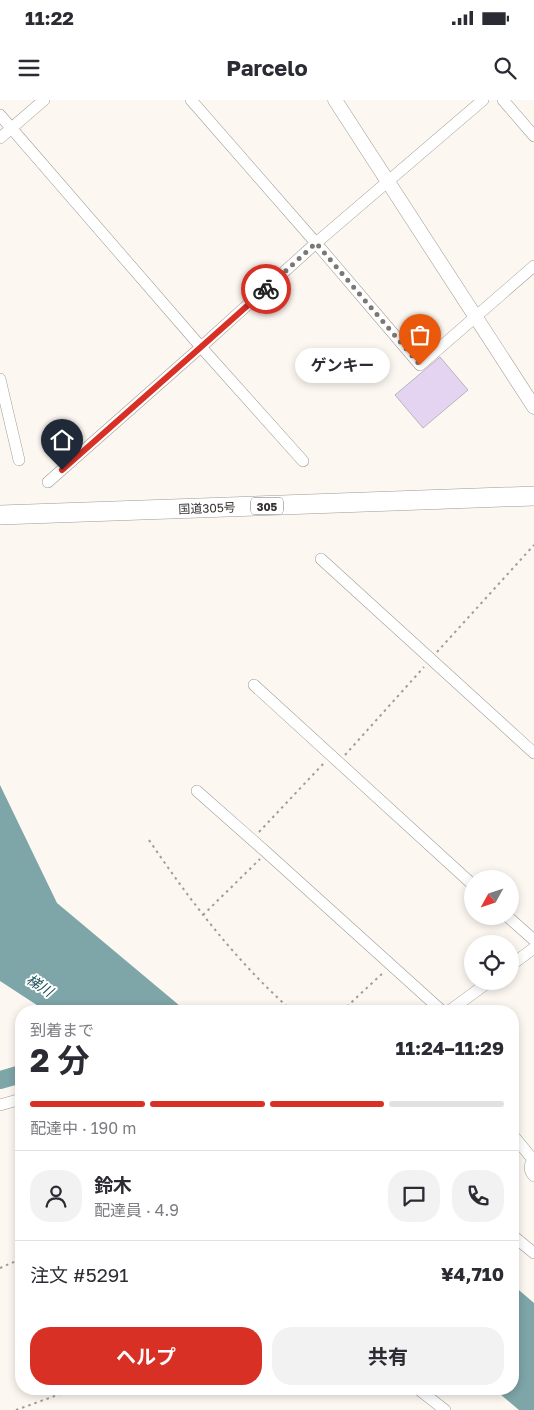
<!DOCTYPE html>
<html lang="ja">
<head>
<meta charset="utf-8">
<style>
  :root { --surface:#fff; --page:#f2f2f3; --text:#2b2b33; --muted:#7c7c81; --line:#e1e1e2; --accent:#d93025 }
  body { margin:0; font-family:"Golos Text","Noto Sans JP",sans-serif; background:var(--page); color:var(--text); height:100vh; display:flex; flex-direction:column; font-size:19px; white-space:nowrap }
  * { box-sizing:border-box; margin:0 }
  p { font-size:16px; color:var(--muted) }
  .icon { flex:none; width:28px; height:28px; fill:none; stroke:currentColor; stroke-width:2; stroke-linecap:round; stroke-linejoin:round }
  .map { position:relative; flex:1; overflow:hidden }
  .drawer { position:absolute; left:15px; top:905px; width:504px; height:390px; display:flex; flex-direction:column; background:var(--surface); border-radius:20px; box-shadow:0 2px 8px #0003 }
  .drawer>* { flex:none }
  .needle { width:32px; rotate:230deg }
  .fabs { position:absolute; left:464px; top:770px; display:grid; gap:10px }
  .fabs a { display:grid; place-items:center; width:55px; height:55px; border-radius:50%; background:var(--surface); box-shadow:0 2px 8px #0003; font-size:25px }
  .pin { position:absolute; display:grid; place-items:center; width:42px; height:42px; color:#fff; margin:-51px -21px; border-radius:50% 50% 50% 0; rotate:-45deg; box-shadow:0 0 5px #0007 }
  .pin .icon { rotate:45deg }
  .courier { position:absolute; display:grid; place-items:center; width:50px; height:50px; margin:-25px; border:4px solid #d93025; border-radius:50%; background:#fff; color:#222; box-shadow:0 1px 6px #0007 }
  .bubble { position:absolute; height:35px; border-radius:18px; background:var(--surface); box-shadow:0 2px 8px #0003; font-size:16px; font-weight:700; line-height:35px; text-align:center }
  .headline em { font-style:normal; font-weight:700 }
  .headline div { display:flex; flex-direction:column-reverse }
  .headline { display:flex; align-items:center; justify-content:space-between; height:85px; padding:0 15px }
  h1 { font-size:32px; font-weight:700; line-height:38px }
  .bar { display:grid; grid-template-columns:repeat(4,1fr); gap:8px 5px; align-content:center; height:60px; padding:0 15px }
  .bar i { height:6px; border-radius:4px; background:var(--line) }
  .bar .active { background:var(--accent) }
  .bar p { grid-column:span 4 }
  .line { display:flex; align-items:center; gap:12px; padding:0 15px; border-top:1px solid var(--line) }
  .line div { flex:1 }
  .round { display:grid; place-items:center; flex:none; width:52px; height:52px; border-radius:20px; background:var(--page) }
  .primary-button { display:flex; gap:10px; margin-top:auto; padding:10px 15px }
  .primary-button a { flex:1; height:58px; border-radius:20px; background:var(--accent); color:#fff; font-size:20px; font-weight:700; line-height:58px; text-align:center }
  .primary-button a+a { background:var(--page); color:var(--text) }
  .status { display:flex; justify-content:space-between; align-items:center; height:35px; padding:0 25px; background:var(--surface); direction:ltr }
  .status svg { height:14px; fill:currentColor }
  header { display:flex; justify-content:space-between; align-items:center; height:65px; padding:0 15px; background:var(--surface); font-size:22px; font-weight:700 }
  .map>svg:first-child { display:block }
</style>
</head>
<body>
<div class="status"><b>11:22</b><svg viewBox="0 0 49 12"><path d="M0 12V9h3v3zM5 12V6h3v6zM10 12V3h3v9zM15 12V0h3v12zM26 1h20v11H26zM47 4h2v5h-2z"/></svg></div>
<header><svg class="icon" aria-label="menu" viewBox="0 0 24 24"><path d="M4 6h16M4 12h16M4 18h16"/></svg>Parcelo<svg class="icon" aria-label="search" viewBox="0 0 24 24"><circle cx="10" cy="10" r="6"/><path d="M15 15l6 6"/></svg></header>
<div class="map">
<svg width="534" height="1310" viewBox="0 0 534 1310">
  <rect width="100%" height="100%" fill="#fcf7f1"/>
  <path fill="#7ea5a8" d="M0,685L57,803L186,911H46L0,881Z
    M513,1185L534,1203V1310H519L494,1289H512Z"/>
  <g fill="none" stroke-linecap="round" stroke-linejoin="round">
    <path stroke="#7ea5a8" stroke-width="18" d="M0,980L21,974"/>
  </g>
  <path fill="#e4d4f2" stroke="#b8b5bb" d="M440,257L468,290L423,328L395,295Z"/>
  <g fill="none" stroke-linecap="round" stroke-linejoin="round">
    <defs>
      <path id="minor" d="M191,0L316,143L420,265L534,166
        M503,0L534,36
        M0,15L201,247L303,361
        M0,38L44,0
        M0,279L19,360
        M48,382L201,247L316,143L483,0
        M321,459L534,653
        M254,585L472,784
        M197,691L266,752L442,911
        M507,816L534,840
        M510,866L534,848
        M449,911L490,881
        M0,1005L21,999
        M512,1034L530,1056L534,1058
        M533,1058C530,1065 528,1070 534,1076
        M512,1135L534,1153
        M418,1289L445,1310"/>
      <path id="tertiary" d="M335,0L534,307"/>
      <path id="trunk" d="M0,415L534,396"/>
    </defs>
    <use href="#minor" stroke="#9f9a95" stroke-width="12"/>
    <use href="#tertiary" stroke="#9f9a95" stroke-width="15"/>
    <use href="#trunk" stroke="#9f9a95" stroke-width="20"/>
    <path stroke="#a09c98" stroke-width="2" stroke-dasharray="2.5 4" stroke-linecap="butt" d="M437,552L534,445
      M345,655L424,567
      M259,732L324,663
      M149,740C191,802 236,861 292,911
      M203,815L260,759
      M342,911L384,872
      M0,1168L21,1159
      M16,1310L74,1289"/>
    <use href="#minor" stroke="#fff" stroke-width="11"/>
    <use href="#tertiary" stroke="#fff" stroke-width="14"/>
    <use href="#trunk" stroke="#fff" stroke-width="19"/>
  </g>
  <g fill="none" stroke-linecap="round" stroke-linejoin="round">
    <path stroke="#7b7874" stroke-width="5" stroke-dasharray="0 9" d="M266,189L316,143L420,265"/>
    <path stroke="#d93025" stroke-width="6" d="M62,370L201,247L266,189"/>
  </g>
  <g text-anchor="middle" dominant-baseline="central" stroke-width="4" stroke-linejoin="round" paint-order="stroke">
    <rect fill="#fff" stroke="#72706f" stroke-width="1" x="251" y="397.5" width="32" height="17" rx="4"/>
    <g font-size="11" font-weight="bold" fill="#353331">
      <text x="267" y="406">305</text>
    </g>
    <g font-size="12" fill="#353331" stroke="#fff">
      <text transform="translate(207 408) rotate(-2)">国道305号</text>
    </g>
    <g font-size="14" font-style="italic" fill="#1a5358" stroke="#fff">
      <text transform="translate(40 885) rotate(33)">梯川</text>
    </g>
  </g>
</svg>
<div class="fabs">
<a><svg class="needle" viewBox="-14 -14 28 28"><path d="M0-13l5 13h-10z" fill="#e53935"/><path d="M0 13l5-13h-10z" fill="#7c7c81"/></svg></a>
<a><svg class="icon" aria-label="locate" viewBox="0 0 24 24"><circle cx="12" cy="12" r="6"/><path d="M12 2v4M12 18v4M2 12h4M18 12h4"/></svg></a>
</div>
<div class="pin" style="left:420px;top:265px;background:#ea580c"><svg class="icon" aria-label="bag" viewBox="0 0 24 24"><path d="M5 8h14l-1 12H6zM9 8a3 3 0 0 1 6 0"/></svg></div>
<div class="pin" style="left:62px;top:370px;background:#1f2937"><svg class="icon" aria-label="home" viewBox="0 0 24 24"><path d="M3 11l9-7 9 7M6 9v11h12V9"/></svg></div>
<div class="courier" style="left:266px;top:189px"><svg class="icon" aria-label="bike" viewBox="0 0 24 24"><circle cx="6" cy="16" r="4"/><circle cx="18" cy="16" r="4"/><path d="M6 16l4-8h5l3 8M10 8l3 8H6M13 5h3"/></svg></div>
<div class="bubble" style="left:295px;top:248px;width:95px">ゲンキー</div>
<section class="drawer">
<div class="headline"><div><h1>2 分</h1><p>到着まで</p></div><em>11:24–11:29</em></div>
<div class="bar"><i class="active"></i><i class="active"></i><i class="active"></i><i></i><p>配達中 · 190 m</p></div>
<div class="line" style="height:90px"><a class="round"><svg class="icon" aria-label="person" viewBox="0 0 24 24"><circle cx="12" cy="8" r="4"/><path d="M4 21q1-7 8-7t8 7"/></svg></a><div><b>鈴木</b><p>配達員 · 4.9</p></div><a class="round"><svg class="icon" aria-label="chat" viewBox="0 0 24 24"><path d="M4 5h16v11H9l-5 4z"/></svg></a><a class="round"><svg class="icon" aria-label="phone" viewBox="0 0 24 24"><path d="M5 4h4l2 5-3 2q2 4 5 5l2-3 5 2v4C11 20 4 13 5 4z"/></svg></a></div>
<div class="line" style="height:65px"><div>注文 #5291</div><b>¥4,710</b></div>
<div class="primary-button"><a>ヘルプ</a><a>共有</a></div>
</section>
</div>
</body>
</html>
